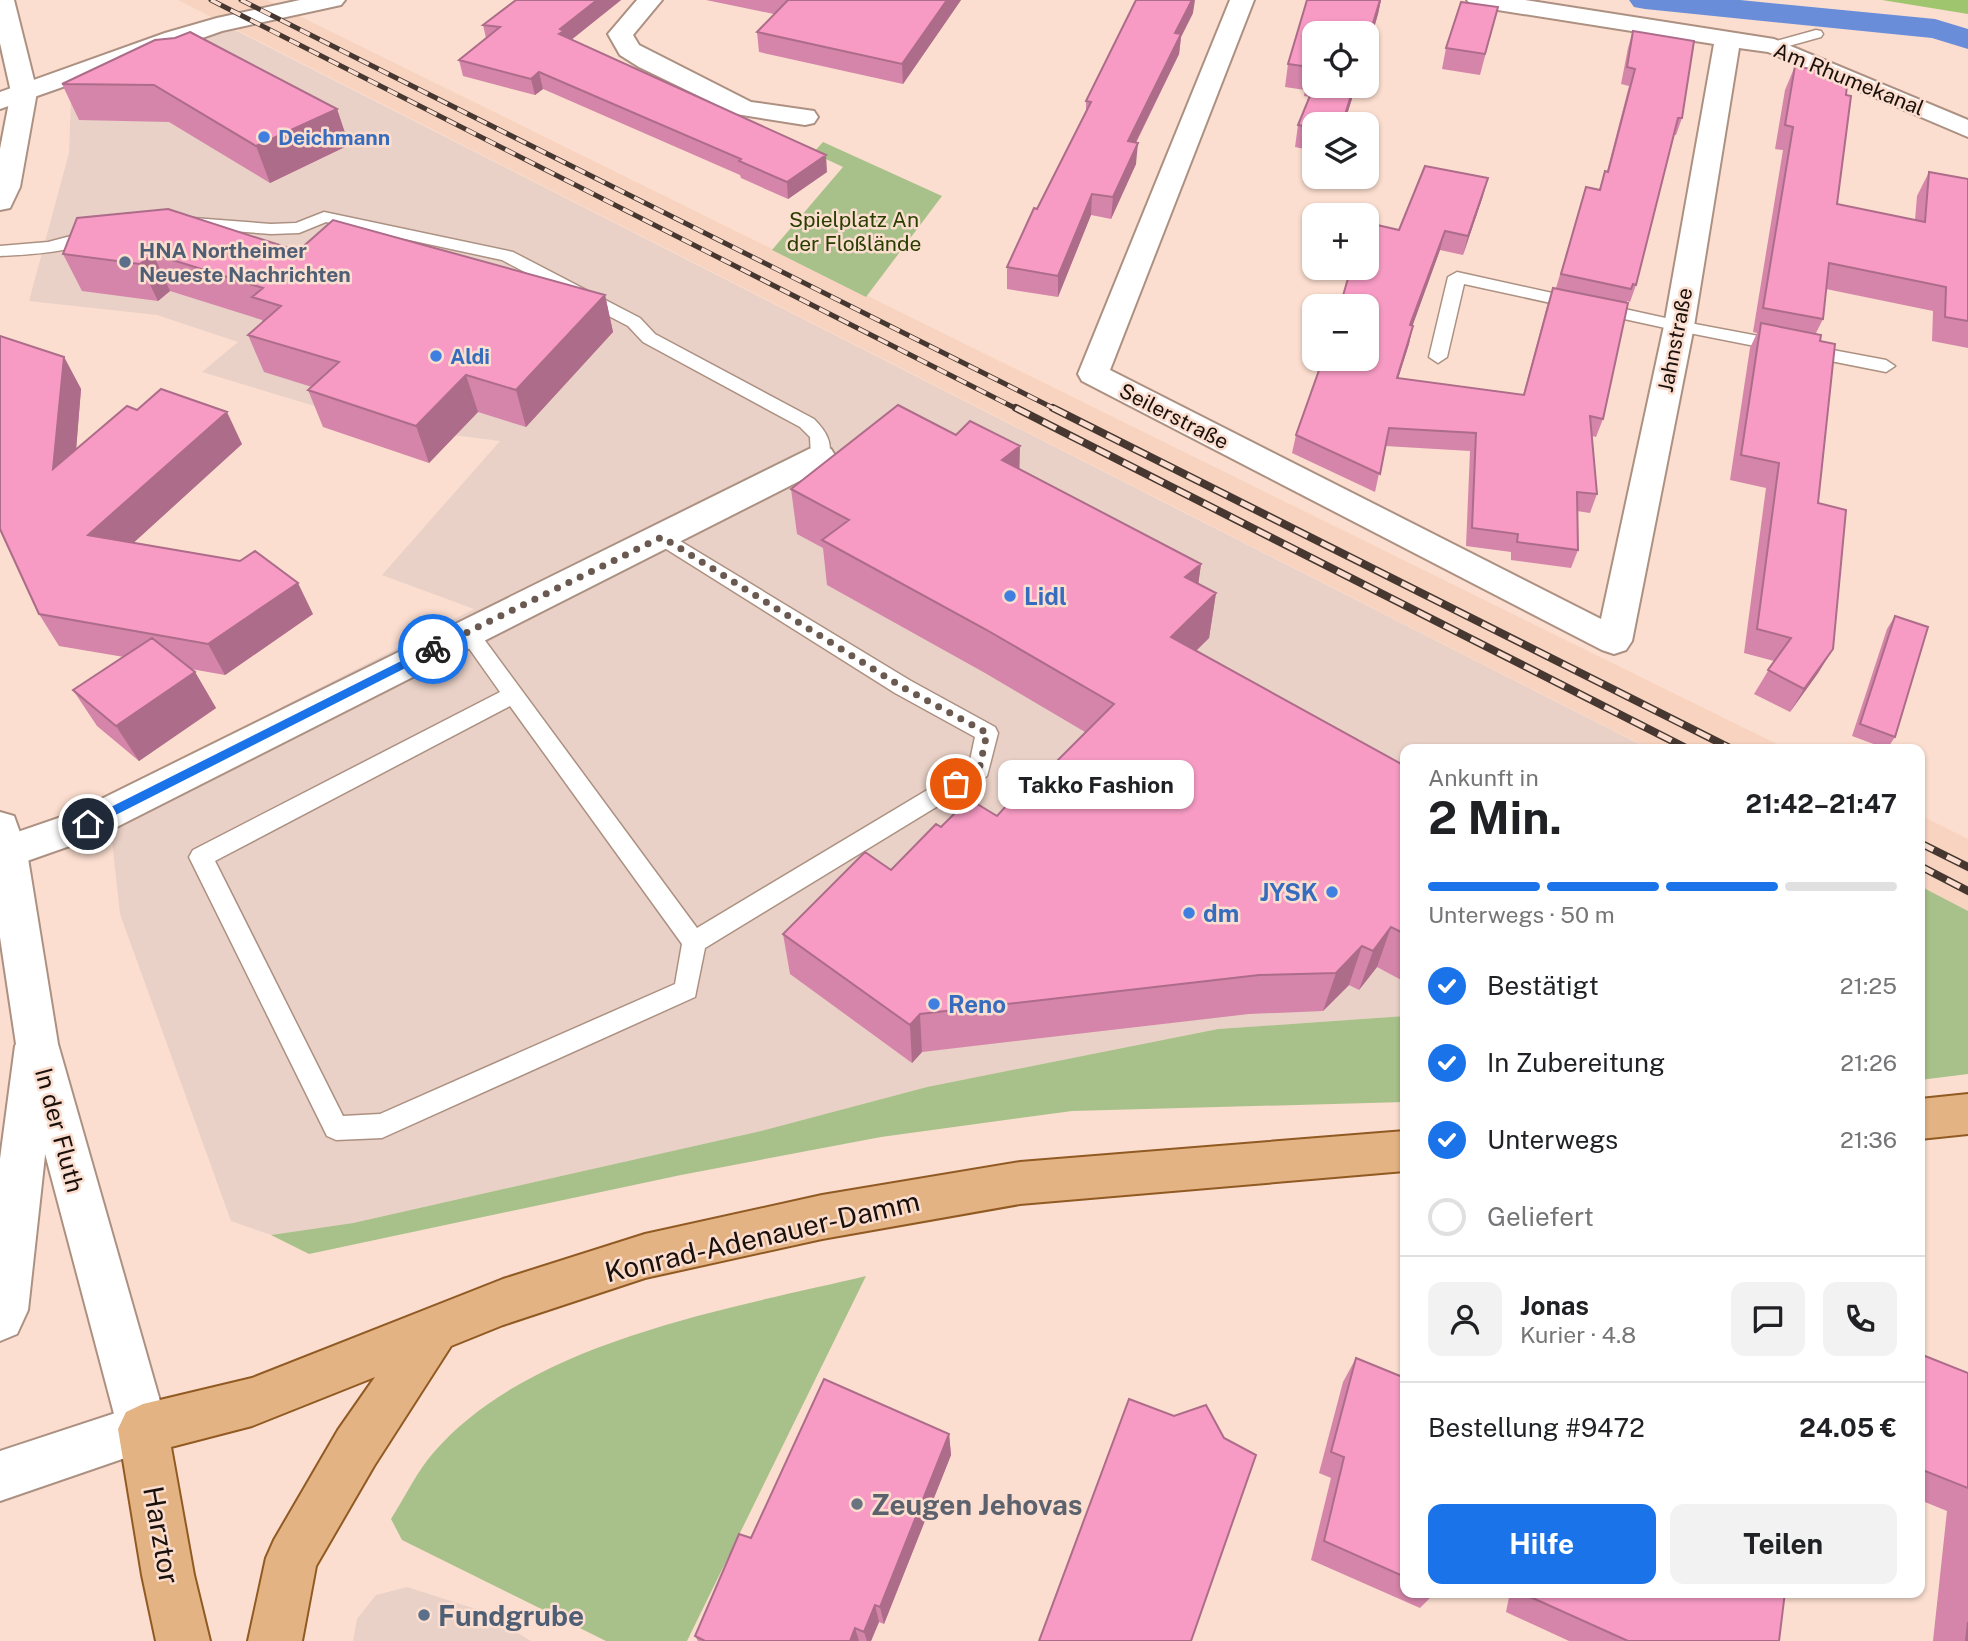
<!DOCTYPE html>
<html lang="de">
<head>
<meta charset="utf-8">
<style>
  :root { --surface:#fff; --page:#f2f2f2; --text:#202124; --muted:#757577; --line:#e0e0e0; --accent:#1a73e8 }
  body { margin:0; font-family:"Public Sans",sans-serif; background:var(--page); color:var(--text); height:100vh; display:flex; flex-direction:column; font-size:26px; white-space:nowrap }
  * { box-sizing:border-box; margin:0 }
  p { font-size:23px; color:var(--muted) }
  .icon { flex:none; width:38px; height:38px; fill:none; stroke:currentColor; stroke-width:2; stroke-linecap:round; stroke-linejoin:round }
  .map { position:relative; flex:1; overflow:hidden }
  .sheet { position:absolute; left:1400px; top:744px; width:525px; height:854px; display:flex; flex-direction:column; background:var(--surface); border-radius:14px; box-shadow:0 2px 5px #0004 }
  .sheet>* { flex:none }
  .controls { position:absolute; left:1302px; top:21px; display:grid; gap:14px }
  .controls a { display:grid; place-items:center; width:77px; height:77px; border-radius:14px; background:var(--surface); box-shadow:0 2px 5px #0004; font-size:35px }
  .pin { position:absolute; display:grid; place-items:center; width:60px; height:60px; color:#fff; margin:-30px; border:4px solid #fff; border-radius:50%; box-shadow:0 2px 7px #0007 }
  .courier { position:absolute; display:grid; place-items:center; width:70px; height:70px; margin:-35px; border:5px solid #1a73e8; border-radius:50%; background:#fff; color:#222; box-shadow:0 2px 9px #0007 }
  .bubble { position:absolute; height:49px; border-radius:14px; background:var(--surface); box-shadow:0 2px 5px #0004; font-size:23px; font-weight:700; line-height:49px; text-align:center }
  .overview em { font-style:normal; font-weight:700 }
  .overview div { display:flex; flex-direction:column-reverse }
  .overview { display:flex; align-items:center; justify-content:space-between; height:119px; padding:0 28px }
  h1 { font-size:46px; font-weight:700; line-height:52px }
  .bar { display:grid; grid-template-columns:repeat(4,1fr); gap:10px 7px; align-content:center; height:84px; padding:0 28px }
  .bar i { height:9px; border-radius:5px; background:var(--line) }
  .bar .selected { background:var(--accent) }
  .bar p { grid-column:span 4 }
  .line { display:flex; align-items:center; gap:18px; padding:0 28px; border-top:2px solid var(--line) }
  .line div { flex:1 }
  .round { display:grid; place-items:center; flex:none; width:74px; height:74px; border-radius:14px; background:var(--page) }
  ol { padding:0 28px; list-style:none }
  li { display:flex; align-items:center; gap:21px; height:77px }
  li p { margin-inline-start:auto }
  li .icon { padding:7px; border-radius:50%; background:var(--accent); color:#fff; stroke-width:4 }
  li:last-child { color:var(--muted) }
  li i { width:38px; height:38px; border:4px solid var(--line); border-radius:50% }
  .action { display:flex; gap:14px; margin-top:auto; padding:14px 28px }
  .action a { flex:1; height:80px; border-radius:14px; background:var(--accent); color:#fff; font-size:28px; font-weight:700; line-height:80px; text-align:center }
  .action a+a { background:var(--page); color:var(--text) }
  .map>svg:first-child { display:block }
</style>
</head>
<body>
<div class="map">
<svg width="1968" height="1641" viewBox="0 0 1968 1641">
  <rect width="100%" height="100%" fill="#fbdecf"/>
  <path fill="#e9d1c7" d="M217,25L239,32L1649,749H1405V1016L1218,1029L927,1087L761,1131L353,1223L271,1235L231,1221L120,914L109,813L253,740L282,707L474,609L382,575L500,441L381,426L202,372L238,342L157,315L29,301L69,153L72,73Z
    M407,1587L482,1611L531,1641H353L357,1619L376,1595Z"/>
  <path fill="#f8d4c0" d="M178,0H267L1787,749H1650Z
    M1920,815L1968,839V911L1920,886Z"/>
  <path fill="#a8c18a" d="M823,142L942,196L866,297L772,250L843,167L813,153Z
    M1920,886L1968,911V1074L1920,1080Z
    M1405,1016V1102L1072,1111L881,1137L681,1175L309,1254L271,1235L353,1223L761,1131L927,1087L1218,1029Z
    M866,1276L687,1641H606L402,1540L391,1519C405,1497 417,1471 434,1452C530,1341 728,1309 866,1276Z"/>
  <path fill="#a0c56f" d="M1882,0H1968V14Z"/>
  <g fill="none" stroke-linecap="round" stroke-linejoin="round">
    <path fill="#698dd8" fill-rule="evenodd" d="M1629,0H1740L1935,19L1968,29V49L1932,38L1645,9L1634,7Z"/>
    <defs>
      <path id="service" d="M1816,30L1821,31L1823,34L1821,37L1774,50L1767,46L1769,43Z
        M324,212L513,252L640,318L655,334L814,419C825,430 835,444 827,461H813L811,457L810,437L800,427L643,342L628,326L502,260L326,222L299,233L271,234L180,227L172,222L180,217L271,224L296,223Z
        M94,230L102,235C86,252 24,255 0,256V246L48,242Z
        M1457,272L1679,321L1886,360L1895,366L1886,372L1679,331L1464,284L1447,357L1438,363L1429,357L1448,277Z
        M662,530L911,681L995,727L998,733L987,776L705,948L695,997L382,1138L336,1140L327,1136L189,857L193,850L500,692L461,637L458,632L461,627L468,624L475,627L697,928L969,765L975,737L895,693L655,542L652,537L655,532ZM510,706L682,944L675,984L380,1114L343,1116L215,861Z"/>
      <path id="minor" d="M300,0H345L341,5L222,31L0,109V92L165,33L217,18Z
        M637,0H662L633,35L639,45L751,102L814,111L818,117L814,123L805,125L736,114L639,67L620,55L608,34Z
        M1230,0H1254L1110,370L1601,619L1664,326L1714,44L1479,7L1471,5L1467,0H1525L1774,39L1968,120V137L1768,52L1739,48L1694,326L1632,641L1626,650L1614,654L1602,650L1082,381L1078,374Z
        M820,446L831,449L836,457L831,465L101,835L7,868L0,865V838L73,813L809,449Z"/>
      <path id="tertiary" d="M36,1027L51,1033L57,1046L28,1310L17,1334L0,1341V1159L15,1046L21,1033Z
        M143,1404L160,1412L168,1429L160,1446L0,1501V1451Z"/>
      <path id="secondary" d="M0,0H14L37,92L20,187L10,208L0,210V149L11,92L0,43Z
        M0,812L14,816L27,852L58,1044L168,1429L160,1446L143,1454L126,1446L118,1429L16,1044L0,937Z"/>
      <path id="primary" d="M1968,1094V1134L1920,1139V1099Z
        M1405,1131V1171L1020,1204L822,1239L645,1278L503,1325L451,1346L374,1466L316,1566L302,1641H248L266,1558L274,1540L338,1430L375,1377L252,1426L171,1447L194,1575L210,1641H156L142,1575L118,1429L126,1412L143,1404L252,1378L503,1279L645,1234L822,1195L1020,1162Z"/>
    </defs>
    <use href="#service" stroke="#ac9182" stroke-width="3"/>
    <use href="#minor" stroke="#ac9182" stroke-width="4"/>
    <use href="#tertiary" stroke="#ac9182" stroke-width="4"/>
    <use href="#secondary" stroke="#ac9182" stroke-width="4"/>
    <use href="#primary" stroke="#915a23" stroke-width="4"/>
    <use href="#service" fill="#fff" fill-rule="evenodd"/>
    <use href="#minor" fill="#fff" fill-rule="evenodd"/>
    <use href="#tertiary" fill="#fff" fill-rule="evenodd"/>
    <use href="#secondary" fill="#fff" fill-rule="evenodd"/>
    <use href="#primary" fill="#e3b383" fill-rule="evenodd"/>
    <defs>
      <path id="rail-far1" d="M211,0L1019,410
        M241,0L1057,410"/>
      <path id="rail" d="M1016,408L1688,749
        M1053,408L1732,749
        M1920,843L1968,867
        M1920,866L1968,891"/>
    </defs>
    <use href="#rail-far1" stroke="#463831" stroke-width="5"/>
    <use href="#rail" stroke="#463831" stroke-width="8"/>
    <use href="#rail-far1" stroke="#fbdecf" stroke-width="3.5" stroke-dasharray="11" stroke-linecap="butt"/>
    <use href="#rail" stroke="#fbdecf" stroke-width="5" stroke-dasharray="15" stroke-linecap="butt"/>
  </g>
  <path fill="#d485a9" d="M516,0H621L571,40L827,172L788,199L741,178L740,175L543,89L535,95L463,76L459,60L486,38L483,25Z
    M706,0H961L903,84L759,52L757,32L774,14Z
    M1307,0H1381L1378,14L1367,52V33H1314V86H1356L1344,124H1314V151L1295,147L1298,125L1310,97L1304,96L1305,90L1285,87L1288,64Z
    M1498,7L1480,75L1442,69L1446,48Z
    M1193,13L1181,37L1179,54L1136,143V164L1111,219L1091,215L1058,297L1007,289V267L1086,113V101Z
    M1633,31L1682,118L1676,135H1674L1636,285L1630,302L1627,301V302L1603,419L1596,437L1592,436L1597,494L1590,513L1577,511L1578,550L1571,568L1511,560V552L1466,546L1470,451L1385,446L1375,492L1292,453L1296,435L1399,230L1483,196L1463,255L1440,250L1412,326L1409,344L1398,379L1523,395L1547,306L1553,288H1556L1586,187L1599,190L1605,171H1607L1629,86L1621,84L1628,48Z
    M155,40L337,109L349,145L270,183L169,122L79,120L62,84Z
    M1795,66L1846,95L1837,204L1915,220L1917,196L1929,172L1968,179V348L1932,341L1933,311L1826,289L1823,319L1816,333L1820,341L1818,503L1833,649L1818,673L1790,712L1754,694L1774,661L1744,653L1766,488L1730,480L1750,348L1757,333L1753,332L1783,150L1775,149L1785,90Z
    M298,251L605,295L613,332L526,427L478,412L429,463L323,427L308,390L312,387L264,372L248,335L263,322L262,320L170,291L158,301L82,291L63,254Z
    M64,357L81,389L76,449L242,444L133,543L313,614L225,675L191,669L195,672L216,708L139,761L97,726L73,690L124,657L59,646L39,614Z
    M956,435L1201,564L1198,584L1216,593L1209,638L1196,651L1405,766V982L1377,967L1359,990L1349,985L1323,1011L1249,1014L922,1052L912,1063L790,974L783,934L891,870L941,827L997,816L1021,797L1085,732L985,673L827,585L823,548L797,534L791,489Z
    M1895,616V737L1887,749L1852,736L1887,629Z
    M1920,1354L1968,1373V1641H1933L1947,1511L1920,1500Z
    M1356,1358L1405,1378V1592H1436L1420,1608L1311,1560L1331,1478L1319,1473L1343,1382Z
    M949,1434L951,1455L884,1624L879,1622L871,1641H698L695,1636L751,1538Z
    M1510,1592H1785L1779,1641H1569L1506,1612Z"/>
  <path fill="#ad6c89" d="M597,0H621L566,44L559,34L560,29Z
    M947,0H961L903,84L902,64Z
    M1192,0H1195L1193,13L1181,37L1179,54L1126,162L1128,141L1175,33Z
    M1380,0H1381L1378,14L1367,52V43Z
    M539,72L543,89L535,95L531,79Z
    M1354,86H1356L1344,124H1342Z
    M337,109L349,145L270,183L256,146Z
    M1138,143L1136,164L1111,219L1113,197Z
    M826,155L827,172L788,199L787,182Z
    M1488,178L1483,196L1463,255L1468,236Z
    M1092,194L1091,215L1058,297V276Z
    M1445,231L1440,250L1406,344L1410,325Z
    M153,254L170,291L158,301L140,264Z
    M605,295L613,332L526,427L516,390Z
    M1413,326L1409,344L1392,397L1397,378Z
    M64,357L81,389L72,501L53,469Z
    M466,375L478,412L429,463L416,426Z
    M227,412L242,444L107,567L88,535Z
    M1020,446L1019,491L1002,460Z
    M1201,564L1195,608L1185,577Z
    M298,583L313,614L225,675L208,644Z
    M1216,593L1209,638L1165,681L1171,637Z
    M1833,649L1818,673L1790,712L1804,689Z
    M195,672L216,708L139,761L116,726Z
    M1391,927L1377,967L1359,990L1373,951Z
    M1362,946L1349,985L1323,1011L1336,973Z
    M920,1014L922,1052L912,1063L910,1025Z
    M949,1434L951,1455L884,1624L880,1607Z
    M875,1605L879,1622L871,1641H867L864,1632Z
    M855,1628L859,1641H850Z"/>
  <path fill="#f79bc4" stroke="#ad6c89" stroke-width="2" d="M516,0H597L560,29L564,31L559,34L826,155L787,182L739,161L741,159L539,72L531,79L459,60L500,27L483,25Z
    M788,0H947L902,64L757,32Z
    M1136,0H1192L1175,33L1181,34L1128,141L1138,143L1113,197L1092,194L1058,276L1007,267L1034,208L1037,209L1091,102L1086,101Z
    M1307,0H1380L1367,43V33H1314V75L1307,74L1310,67L1288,64Z
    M1461,2L1498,7L1485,54L1446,48Z
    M1633,31L1694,41L1682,118H1678L1636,285L1633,284L1631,289L1561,274L1586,187L1600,190L1605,171L1608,172L1635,69L1627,67Z
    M190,32L337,109L256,146L154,85L62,84L155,40L175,38Z
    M1795,66L1848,76L1846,95L1851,96L1837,204L1925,222L1929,172L1968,179V321L1945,317L1946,287L1829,263L1823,319L1763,308L1793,127L1785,125Z
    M1314,86H1354L1342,124H1314V128L1298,125Z
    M1425,166L1488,178L1468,236L1445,231L1410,325L1413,326L1397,378L1524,395L1553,288L1628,303L1603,419L1590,416L1597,494L1577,492L1578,550L1517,542L1518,534L1472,528L1476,433L1389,428L1380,474L1296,435L1323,359H1367V306H1340L1351,268H1367V250L1377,225L1399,230Z
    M168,209L298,251L333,220L605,295L516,390L466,375L416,426L308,390L339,362L248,335L281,306L252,297L263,288L153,254L140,264L63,254L77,218Z
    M1761,323L1821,335L1820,341L1835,344L1818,503L1846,510L1833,649L1804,689L1768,670L1791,638L1757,629L1779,463L1741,455Z
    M0,336L64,357L53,469L127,406L137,410L161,389L227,412L88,535L240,561L255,551L298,583L208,644L39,614L0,529Z
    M898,405L956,435L970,421L1020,446L1002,460L1201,564L1185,577L1216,593L1171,637L1405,766V934L1391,927L1373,951L1362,946L1336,973L1259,975L920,1014L910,1025L783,934L865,852L891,870L936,824L941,827L969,799L997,816L1017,794L1021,797L1114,704L985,629L822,540L849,520L791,489Z
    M1895,616L1928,627L1895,737L1860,724Z
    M152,638L195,672L116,726L73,690Z
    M1920,1354L1968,1373V1488L1920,1469Z
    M1356,1358L1405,1378V1577L1324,1541L1344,1457L1331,1452Z
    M824,1379L949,1434L880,1607L875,1605L864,1632L855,1628L850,1641H705L695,1636L739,1534L751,1538Z
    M1129,1399L1174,1416L1206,1405L1224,1438L1256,1455L1191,1641H1039Z
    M1526,1592H1785L1779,1641H1628L1526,1595Z
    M1968,1622V1641H1966Z"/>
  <path fill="#1a73e8" d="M433,645L438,649L437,652L92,827L88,829L82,824L83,821Z"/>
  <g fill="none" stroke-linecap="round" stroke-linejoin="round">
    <path stroke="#695950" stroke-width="7" stroke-dasharray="0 12.6" d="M433,649L662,537L902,687L987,733L979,770L956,784"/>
  </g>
  <g fill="#3f7fe0" stroke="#fbdecf" stroke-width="2.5">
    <circle cx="264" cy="137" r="7"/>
    <circle cx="436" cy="356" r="7"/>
    <circle cx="1010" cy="596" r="7"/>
    <circle cx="1332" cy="892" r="7"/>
    <circle cx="1189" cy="913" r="7"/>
    <circle cx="934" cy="1004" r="7"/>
  </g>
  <g fill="#5c6f8a" stroke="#fbdecf" stroke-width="2.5">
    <circle cx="125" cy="262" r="7"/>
    <circle cx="424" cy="1615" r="7"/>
  </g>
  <circle fill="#6b7280" stroke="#fbdecf" stroke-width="2.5" cx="857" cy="1504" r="7"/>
  <g text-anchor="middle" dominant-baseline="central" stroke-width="5" stroke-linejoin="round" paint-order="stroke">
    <g font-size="21" fill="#1b110c" stroke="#fbdecf">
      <text transform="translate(1849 79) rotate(22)">Am Rhumekanal</text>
      <text transform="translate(1675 340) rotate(-79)">Jahnstraße</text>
      <text transform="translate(1174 416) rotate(27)">Seilerstraße</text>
    </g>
    <g font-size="21" font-weight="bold" fill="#366cbe" stroke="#fbdecf" text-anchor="start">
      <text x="278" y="137">Deichmann</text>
      <text x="450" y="356">Aldi</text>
    </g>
    <g font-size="21" fill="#293f00" stroke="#fbdecf">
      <text x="854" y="219">Spielplatz An<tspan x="854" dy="24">der Floßlände</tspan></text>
    </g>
    <g font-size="21" font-weight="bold" fill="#4e5e75" stroke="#fbdecf" text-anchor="start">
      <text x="139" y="250">HNA Northeimer<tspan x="139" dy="24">Neueste Nachrichten</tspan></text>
    </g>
    <g font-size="24" font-weight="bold" fill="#366cbe" stroke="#fbdecf" text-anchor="start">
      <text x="1024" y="596">Lidl</text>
      <text x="1318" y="892" text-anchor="end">JYSK</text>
      <text x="1203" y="913">dm</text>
      <text x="948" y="1004">Reno</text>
    </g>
    <g font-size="24" fill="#1b110c" stroke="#fbdecf">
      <text transform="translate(60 1130) rotate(75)">In der Fluth</text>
    </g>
    <g font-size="28" fill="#1b110c" stroke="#fbdecf">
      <text transform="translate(762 1236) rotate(-13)">Konrad-Adenauer-Damm</text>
      <text transform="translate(162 1535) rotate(80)">Harztor</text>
    </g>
    <g font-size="28" font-weight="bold" fill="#5b616d" stroke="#fbdecf" text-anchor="start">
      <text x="871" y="1504">Zeugen Jehovas</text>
    </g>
    <g font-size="28" font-weight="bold" fill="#4e5e75" stroke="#fbdecf" text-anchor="start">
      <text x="438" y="1615">Fundgrube</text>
    </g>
  </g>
</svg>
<div class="controls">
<a><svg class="icon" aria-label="locate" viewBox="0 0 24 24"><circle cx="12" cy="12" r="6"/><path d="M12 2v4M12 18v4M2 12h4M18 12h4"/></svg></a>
<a><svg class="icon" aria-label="layers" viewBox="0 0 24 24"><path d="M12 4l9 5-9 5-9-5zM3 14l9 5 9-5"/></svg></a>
<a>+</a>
<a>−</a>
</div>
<div class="pin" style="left:956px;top:784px;background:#ea580c"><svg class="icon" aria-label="bag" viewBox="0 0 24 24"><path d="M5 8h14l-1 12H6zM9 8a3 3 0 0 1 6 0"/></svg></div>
<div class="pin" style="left:88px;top:824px;background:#1f2937"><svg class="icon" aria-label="home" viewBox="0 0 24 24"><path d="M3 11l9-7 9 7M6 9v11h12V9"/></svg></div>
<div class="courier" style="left:433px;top:649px"><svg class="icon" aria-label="bike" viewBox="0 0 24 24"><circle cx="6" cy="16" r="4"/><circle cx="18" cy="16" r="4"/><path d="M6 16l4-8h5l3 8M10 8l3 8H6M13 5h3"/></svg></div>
<div class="bubble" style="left:998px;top:760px;width:196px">Takko Fashion</div>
<section class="sheet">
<div class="overview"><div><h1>2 Min.</h1><p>Ankunft in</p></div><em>21:42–21:47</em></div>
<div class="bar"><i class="selected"></i><i class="selected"></i><i class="selected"></i><i></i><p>Unterwegs · 50 m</p></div>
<ol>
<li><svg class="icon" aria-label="check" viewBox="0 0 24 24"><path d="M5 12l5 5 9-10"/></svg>Bestätigt<p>21:25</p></li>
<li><svg class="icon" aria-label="check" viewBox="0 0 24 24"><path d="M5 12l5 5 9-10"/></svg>In Zubereitung<p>21:26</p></li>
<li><svg class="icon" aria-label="check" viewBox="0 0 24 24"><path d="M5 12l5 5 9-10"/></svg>Unterwegs<p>21:36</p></li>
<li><i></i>Geliefert</li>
</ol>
<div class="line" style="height:126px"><a class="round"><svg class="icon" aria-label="person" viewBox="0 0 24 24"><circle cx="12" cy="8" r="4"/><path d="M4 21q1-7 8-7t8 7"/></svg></a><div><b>Jonas</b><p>Kurier · 4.8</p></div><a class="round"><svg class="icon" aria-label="chat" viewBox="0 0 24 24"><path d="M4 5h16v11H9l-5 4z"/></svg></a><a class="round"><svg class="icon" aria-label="phone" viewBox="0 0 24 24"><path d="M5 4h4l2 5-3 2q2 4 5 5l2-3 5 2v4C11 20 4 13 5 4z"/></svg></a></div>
<div class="line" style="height:91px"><div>Bestellung #9472</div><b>24.05 €</b></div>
<div class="action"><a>Hilfe</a><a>Teilen</a></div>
</section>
</div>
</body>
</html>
